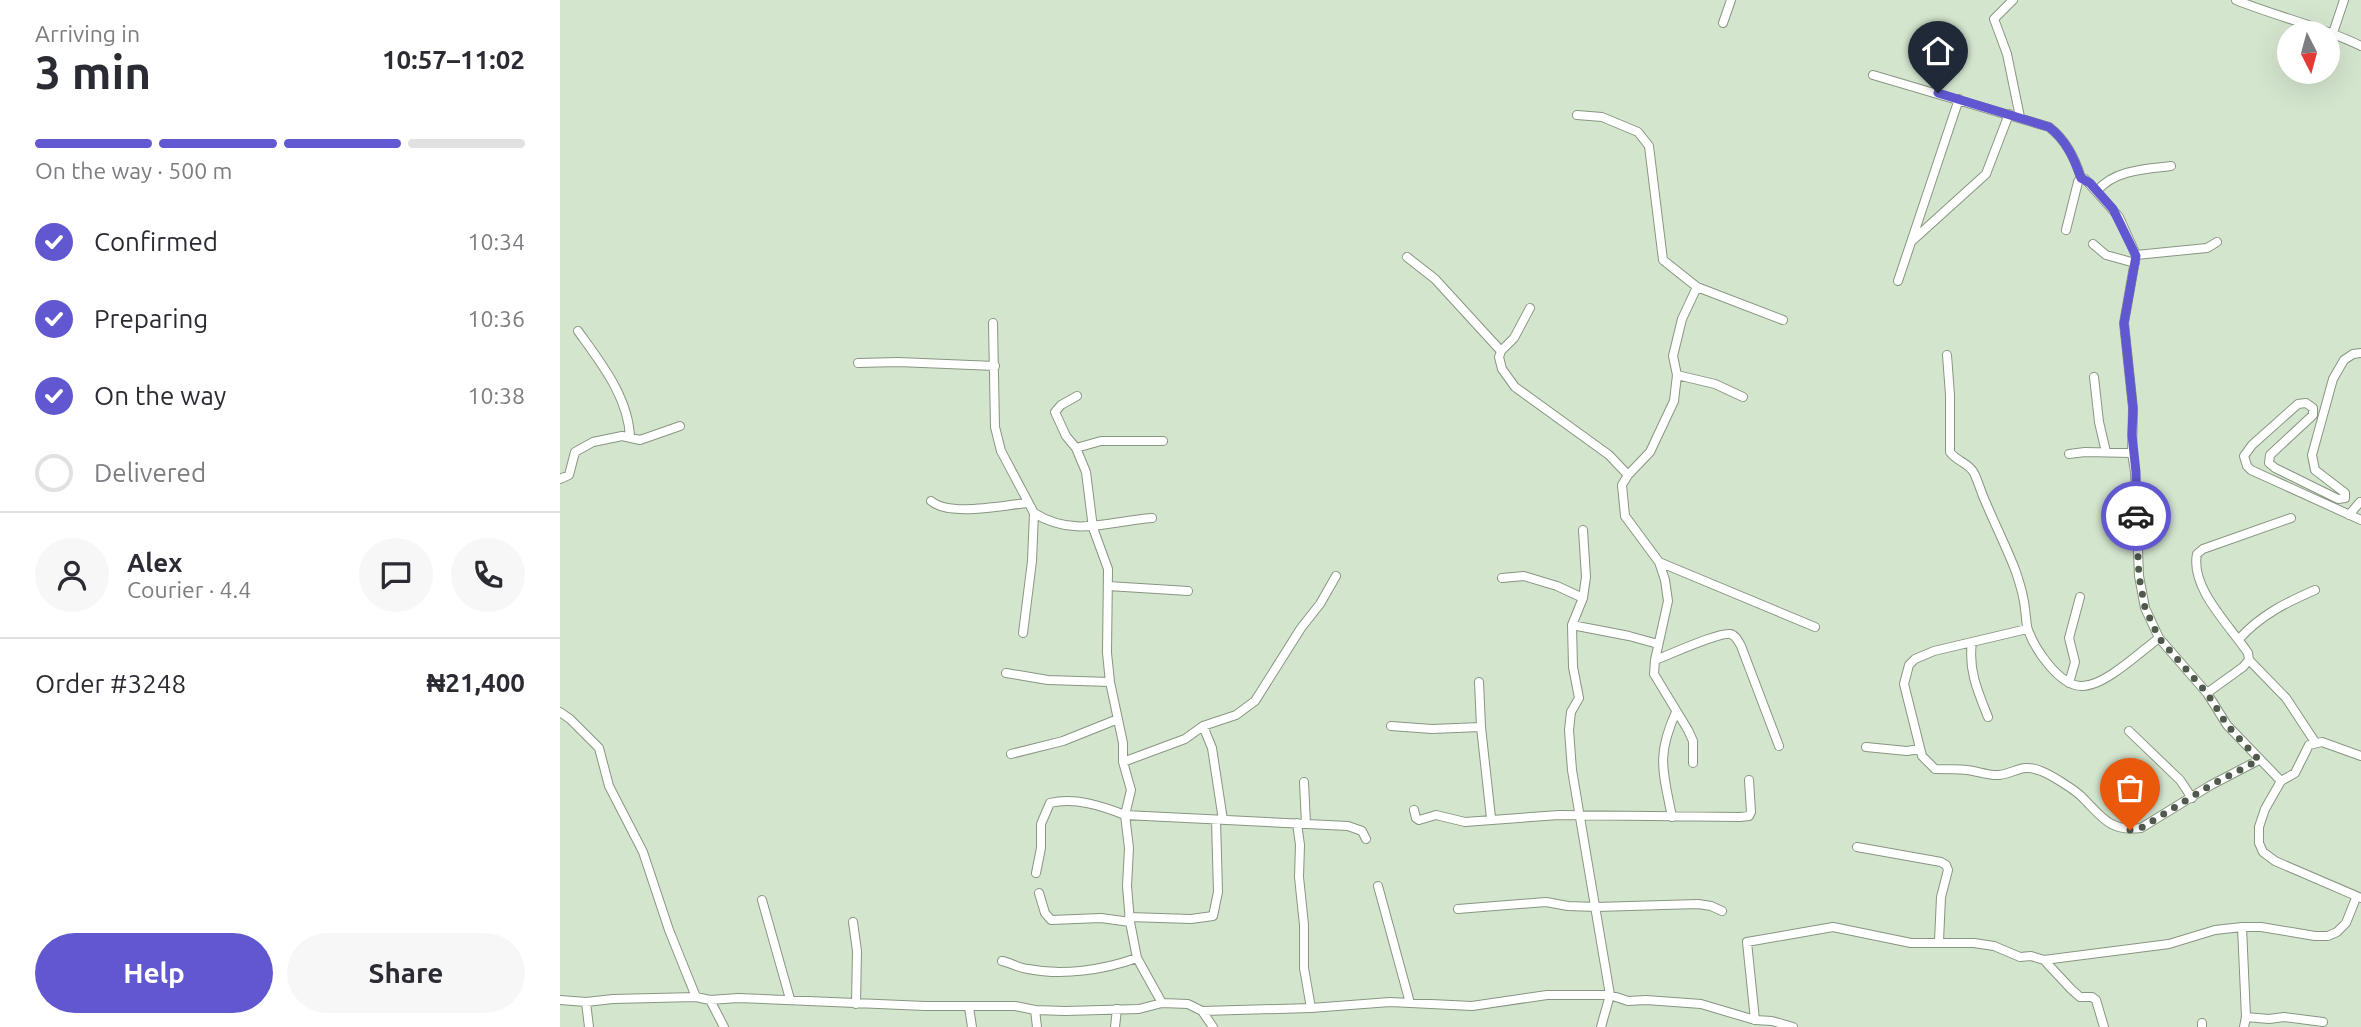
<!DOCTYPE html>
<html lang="en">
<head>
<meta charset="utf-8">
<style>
  :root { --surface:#fff; --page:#f7f7f7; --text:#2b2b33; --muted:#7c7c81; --line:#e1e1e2; --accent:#6158d1 }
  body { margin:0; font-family:Ubuntu,sans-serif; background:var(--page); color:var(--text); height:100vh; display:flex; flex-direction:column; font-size:26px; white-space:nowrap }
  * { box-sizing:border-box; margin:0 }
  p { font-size:23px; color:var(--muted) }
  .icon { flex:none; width:38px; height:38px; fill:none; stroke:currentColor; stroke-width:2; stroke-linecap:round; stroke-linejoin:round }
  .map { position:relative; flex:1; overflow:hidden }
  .side { display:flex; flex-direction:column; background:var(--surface); width:560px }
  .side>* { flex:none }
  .needle { width:46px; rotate:174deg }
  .tools { position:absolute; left:1717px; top:21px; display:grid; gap:14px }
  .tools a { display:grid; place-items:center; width:63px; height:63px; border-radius:50%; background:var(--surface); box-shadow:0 7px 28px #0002; font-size:35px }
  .pin { position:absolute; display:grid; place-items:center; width:60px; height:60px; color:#fff; margin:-72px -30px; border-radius:50% 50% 50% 0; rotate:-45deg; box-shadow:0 0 7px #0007 }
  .pin .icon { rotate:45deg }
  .courier { position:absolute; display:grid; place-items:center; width:70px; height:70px; margin:-35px; border:5px solid #6158d1; border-radius:50%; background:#fff; color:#222; box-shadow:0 2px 9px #0007 }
  .summary em { font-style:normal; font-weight:700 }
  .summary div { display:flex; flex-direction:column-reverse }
  .summary { display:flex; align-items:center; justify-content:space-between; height:119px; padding:0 35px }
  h1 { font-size:46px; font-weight:700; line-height:52px }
  .bar { display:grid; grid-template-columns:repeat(4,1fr); gap:10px 7px; align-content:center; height:84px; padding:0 35px }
  .bar i { height:9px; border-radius:5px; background:var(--line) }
  .bar .current { background:var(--accent) }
  .bar p { grid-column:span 4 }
  .line { display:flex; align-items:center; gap:18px; padding:0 35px; border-top:2px solid var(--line) }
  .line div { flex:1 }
  .round { display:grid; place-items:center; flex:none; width:74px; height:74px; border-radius:37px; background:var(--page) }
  ol { padding:0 35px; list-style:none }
  li { display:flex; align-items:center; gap:21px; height:77px }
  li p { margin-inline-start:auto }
  li .icon { padding:7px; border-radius:50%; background:var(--accent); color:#fff; stroke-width:4 }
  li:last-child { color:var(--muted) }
  li i { width:38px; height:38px; border:4px solid var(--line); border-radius:50% }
  .primary-button { display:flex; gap:14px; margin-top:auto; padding:14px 35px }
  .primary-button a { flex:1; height:80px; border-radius:42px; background:var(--accent); color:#fff; font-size:28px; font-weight:700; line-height:80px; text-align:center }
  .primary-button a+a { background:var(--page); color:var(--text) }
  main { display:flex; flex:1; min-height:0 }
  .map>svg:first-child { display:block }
</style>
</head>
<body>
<main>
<section class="side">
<div class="summary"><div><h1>3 min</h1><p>Arriving in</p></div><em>10:57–11:02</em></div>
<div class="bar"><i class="current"></i><i class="current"></i><i class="current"></i><i></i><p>On the way · 500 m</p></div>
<ol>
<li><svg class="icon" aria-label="check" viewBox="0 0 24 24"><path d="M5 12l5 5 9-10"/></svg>Confirmed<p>10:34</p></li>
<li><svg class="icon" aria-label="check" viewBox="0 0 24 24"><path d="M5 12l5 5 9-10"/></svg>Preparing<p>10:36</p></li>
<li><svg class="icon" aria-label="check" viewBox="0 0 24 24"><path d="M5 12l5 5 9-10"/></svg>On the way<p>10:38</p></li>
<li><i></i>Delivered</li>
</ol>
<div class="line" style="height:126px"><a class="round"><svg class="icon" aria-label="person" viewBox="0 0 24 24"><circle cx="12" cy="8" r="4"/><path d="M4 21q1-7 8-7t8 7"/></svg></a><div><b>Alex</b><p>Courier · 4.4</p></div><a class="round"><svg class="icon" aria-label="chat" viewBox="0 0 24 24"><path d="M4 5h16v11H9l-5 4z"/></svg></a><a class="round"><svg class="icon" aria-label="phone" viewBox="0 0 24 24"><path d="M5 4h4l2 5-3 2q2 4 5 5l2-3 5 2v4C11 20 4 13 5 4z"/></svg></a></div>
<div class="line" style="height:91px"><div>Order #3248</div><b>₦21,400</b></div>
<div class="primary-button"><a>Help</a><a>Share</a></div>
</section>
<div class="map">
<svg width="1801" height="1027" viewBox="0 0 1801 1027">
  <rect width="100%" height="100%" fill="#d4e5ce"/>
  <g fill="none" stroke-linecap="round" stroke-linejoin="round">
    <defs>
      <path id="minor" d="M1453,0L1434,19L1447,54L1460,117
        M1676,0C1717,17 1761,26 1801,46
        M1163,23L1171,0
        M1773,33L1784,0
        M1313,75L1489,127C1506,140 1515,158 1521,178
        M1017,115L1042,117L1078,132L1089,146L1103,260L1137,287L1223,320
        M1537,191C1554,170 1585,169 1611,166
        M1506,230L1518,182L1521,178L1525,179L1559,217L1576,255L1564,323L1573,408L1572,453L1575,472L1579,576L1585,608L1599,638L1647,693L1667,725L1721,781
        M1353,240L1426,174L1449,114
        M1533,244L1546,255L1575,263
        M1576,255L1647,248L1657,242
        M847,257L875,279L941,351
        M1338,281L1399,99
        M1137,287L1122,319L1113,356L1117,375L1114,401L1090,452L1068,475L1062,485L1065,516L1099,562L1255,627
        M970,308L954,338L941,351L939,357L942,369L955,387L1049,455L1068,475
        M433,323L435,427L441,451L474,513C514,538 549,521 592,518
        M18,331C41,363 69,398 70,438
        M1801,353L1793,354L1784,360L1773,379L1752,455L1755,470L1785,493V498L1778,499L1715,468L1709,463L1710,455L1753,415V408L1746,403L1738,404L1692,445L1684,456L1687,466L1691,470L1801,520
        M1387,355L1390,395V452C1396,461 1409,463 1414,473C1419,483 1421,493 1426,503C1436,527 1447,548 1456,572C1460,584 1464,596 1465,609C1466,615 1466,624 1468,630C1475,649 1499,686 1522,686C1545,686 1580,652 1599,638
        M298,363L338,362L435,366
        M1117,375L1155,384L1183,397
        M1534,377L1539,422L1546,452
        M517,396L501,405L495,412L506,436L516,448L526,472L533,528L548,569L547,653L550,682L563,743V762L571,790L565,815L569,848L567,886L570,922L577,958L602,1003
        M516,448L541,441H603
        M1509,454L1525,452L1572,453
        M0,479L9,475L15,452L33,442L62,436L80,440L120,426
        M371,501C390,517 443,505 468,503
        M1789,515L1800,502
        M1023,530L1026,577L1023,598L1012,625L1013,667L1019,698L1011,712L1009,730L1012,770L1050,995L1041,1027
        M1099,562L1105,580L1108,601L1095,660L1094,674L1128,730L1133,741V763
        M942,578L964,576L997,586L1023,598
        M548,586L628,591
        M1012,625L1069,636L1098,644
        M1467,629L1374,651L1355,659L1349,665L1344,684L1362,756L1375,769C1385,769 1396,769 1407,770C1417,771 1429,776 1439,775C1456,773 1462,763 1481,771C1490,774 1515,790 1522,797C1542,817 1550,832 1581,828L1651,785L1699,760
        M463,633L472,561L474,513
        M1679,639C1701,615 1725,603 1755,590
        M1412,642C1408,670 1418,692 1428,717
        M1095,660C1109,655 1159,632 1170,634C1176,635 1178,641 1181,646L1219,746
        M1689,660L1726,698L1755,742
        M446,673L488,680L550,682
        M919,682L921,727L931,818
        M1509,683L1515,662L1509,638L1520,597
        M1647,693L1683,667L1689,660L1688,653C1670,626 1630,588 1637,554L1643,549L1731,518
        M0,712L10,719L39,748L49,786L83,852L109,930L136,997
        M643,726L652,748L663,820
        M831,726L872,729L921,727
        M1569,731L1620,780L1632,798
        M1306,747L1347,751L1360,749
        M451,754L503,741L558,719
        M1801,756L1762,742L1749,745L1735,773L1721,781L1705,809L1699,827V843L1703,852L1715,861L1801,898
        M563,762L625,739L643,726L676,715L695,701L741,628L760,604L776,576
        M744,782L746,824
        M854,810L856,818L859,820L876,815L905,822L999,815L1180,817L1189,816L1191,812L1189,780
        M1112,817C1103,771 1096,756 1116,712
        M737,823L740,845L739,877L744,925V968L751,1008
        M1297,847L1381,862L1386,865L1388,870L1381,897L1379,941
        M476,873L481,848V824L490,803C515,797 542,806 565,815L788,826L802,831L806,839
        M818,886L850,1003
        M479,893L485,913L491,920L541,918L570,922
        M202,900L230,999
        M898,909L986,902L1008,906L1036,907L1138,904L1151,906L1162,911
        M569,917L631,919L653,916L658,892L656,820
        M293,922L297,951L296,1004
        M1682,927L1686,1017L1684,1027
        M1484,960L1511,989L1520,997H1532L1536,1000L1544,1027
        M442,961C451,963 459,968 468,969C503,976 543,970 577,958
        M0,1000L26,1002L53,999L136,997L150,1000L178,998L365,1006H455L475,1010L505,1011L579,1009L602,1003L628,1004L642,1011L751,1008L830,1002L912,1006L987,995H1050L1068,1001L1086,1000L1141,1004L1195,1020L1212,1021L1233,1027
        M150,1000L164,1027
        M26,1002L29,1027
        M409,1007L412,1027
        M475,1010L477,1027
        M642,1011L653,1027
        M1686,1017L1709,1019L1724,1017L1763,1022
        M1195,1020L1187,942L1273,927L1351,943H1414L1434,946L1460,957L1471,956L1484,960L1609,944L1655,930L1682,927H1701L1755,936H1768L1777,932L1786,923L1796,898
        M555,1027L557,1009
        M1642,1027V1023"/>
    </defs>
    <use href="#minor" stroke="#879680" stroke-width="10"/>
    <use href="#minor" stroke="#fff" stroke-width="8"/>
  </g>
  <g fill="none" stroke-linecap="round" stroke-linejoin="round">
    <path stroke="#4f594c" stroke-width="7" stroke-dasharray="0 12.6" d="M1570,830L1581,828L1651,785L1699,760L1667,725L1647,693L1599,638L1585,608L1579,576L1576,516"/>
    <path stroke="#6158d1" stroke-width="9" d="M1378,93L1489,127C1506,140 1514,158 1521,178L1530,183L1553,209L1576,256L1564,323L1573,408L1572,435L1576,472V516"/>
  </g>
</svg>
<div class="tools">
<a><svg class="needle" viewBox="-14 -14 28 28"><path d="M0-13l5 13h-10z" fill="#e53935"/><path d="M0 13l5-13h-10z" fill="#7c7c81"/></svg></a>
</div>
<div class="pin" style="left:1570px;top:830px;background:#ea580c"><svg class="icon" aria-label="bag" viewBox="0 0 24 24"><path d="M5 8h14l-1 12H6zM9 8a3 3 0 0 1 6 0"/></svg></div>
<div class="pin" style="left:1378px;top:93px;background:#1f2937"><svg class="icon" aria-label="home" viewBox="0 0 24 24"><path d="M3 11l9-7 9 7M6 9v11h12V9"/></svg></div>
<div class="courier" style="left:1576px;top:516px"><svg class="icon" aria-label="car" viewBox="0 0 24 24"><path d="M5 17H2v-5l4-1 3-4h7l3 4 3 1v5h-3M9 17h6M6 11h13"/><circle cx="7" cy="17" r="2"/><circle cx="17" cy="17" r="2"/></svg></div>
</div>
</main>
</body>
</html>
